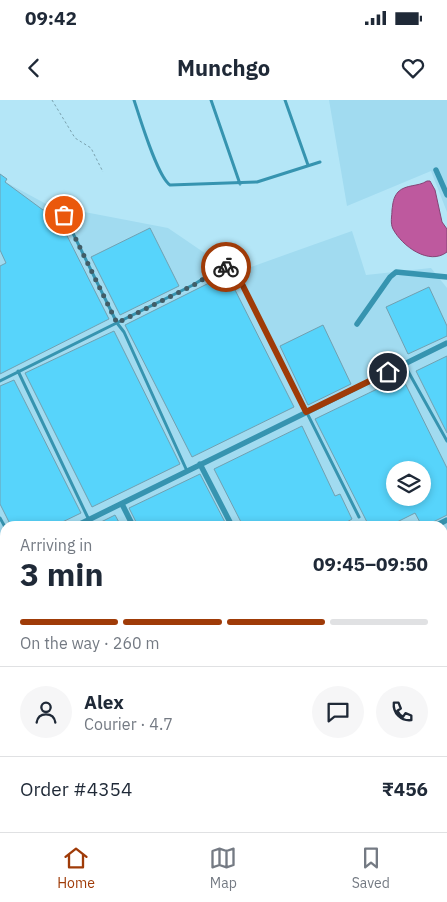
<!DOCTYPE html>
<html lang="en">
<head>
<meta charset="utf-8">
<style>
  :root { --surface:#fff; --page:#f6f6f7; --text:#1f2937; --muted:#747a83; --line:#e0e1e3; --accent:#9f3b08 }
  body { margin:0; font-family:"IBM Plex Sans",sans-serif; background:var(--page); color:var(--text); height:100vh; display:flex; flex-direction:column; font-size:19px; white-space:nowrap }
  * { box-sizing:border-box; margin:0 }
  p { font-size:16px; color:var(--muted) }
  .icon { flex:none; width:28px; height:28px; fill:none; stroke:currentColor; stroke-width:2; stroke-linecap:round; stroke-linejoin:round }
  .map { position:relative; flex:1; overflow:hidden }
  .drawer { position:absolute; left:0px; top:421px; width:448px; height:311px; display:flex; flex-direction:column; background:var(--surface); border-radius:15px 15px 0 0; box-shadow:0 2px 8px #0003 }
  .drawer>* { flex:none }
  .tools { position:absolute; left:386px; top:361px; display:grid; gap:10px }
  .tools a { display:grid; place-items:center; width:45px; height:45px; border-radius:50%; background:var(--surface); box-shadow:0 2px 8px #0003; font-size:25px }
  .pin { position:absolute; display:grid; place-items:center; width:42px; height:42px; color:#fff; margin:-21px; border:2px solid #fff; border-radius:50%; box-shadow:0 1px 5px #0007 }
  .courier { position:absolute; display:grid; place-items:center; width:50px; height:50px; margin:-25px; border:4px solid #9f3b08; border-radius:50%; background:#fff; color:#222; box-shadow:0 1px 6px #0007 }
  .head em { font-style:normal; font-weight:700 }
  .head div { display:flex; flex-direction:column-reverse }
  .head { display:flex; align-items:center; justify-content:space-between; height:85px; padding:0 20px }
  h1 { font-size:32px; font-weight:700; line-height:38px }
  .bar { display:grid; grid-template-columns:repeat(4,1fr); gap:8px 5px; align-content:center; height:60px; padding:0 20px }
  .bar i { height:6px; border-radius:4px; background:var(--line) }
  .bar .active { background:var(--accent) }
  .bar p { grid-column:span 4 }
  .line { display:flex; align-items:center; gap:12px; padding:0 20px; border-top:1px solid var(--line) }
  .line div { flex:1 }
  .round { display:grid; place-items:center; flex:none; width:52px; height:52px; border-radius:26px; background:var(--page) }
  .status { display:flex; justify-content:space-between; align-items:center; height:35px; padding:0 25px; background:var(--surface); direction:ltr }
  .status svg { height:14px; fill:currentColor }
  header { display:flex; justify-content:space-between; align-items:center; height:65px; padding:0 20px; background:var(--surface); font-size:22px; font-weight:700 }
  .tab-bar { display:flex; justify-content:space-around; align-items:center; height:70px; border-top:1px solid var(--line); background:var(--surface); font-size:14px; color:var(--muted) }
  .tab-bar a { display:grid; justify-items:center; gap:2px }
  .tab-bar .active { color:var(--accent) }
  .map>svg:first-child { display:block }
</style>
</head>
<body>
<div class="status"><b>09:42</b><svg viewBox="0 0 49 12"><path d="M0 12V9h3v3zM5 12V6h3v6zM10 12V3h3v9zM15 12V0h3v12zM26 1h20v11H26zM47 4h2v5h-2z"/></svg></div>
<header><svg class="icon" aria-label="back" viewBox="0 0 24 24"><path d="M15 5l-7 7 7 7"/></svg>Munchgo<svg class="icon" aria-label="heart" viewBox="0 0 24 24"><path d="M12 20l-8-8c-3-5 5-10 8-4 3-6 11-1 8 4z"/></svg></header>
<div class="map">
<svg width="447" height="732" viewBox="0 0 447 732">
  <rect width="100%" height="100%" fill="#b4e6f7"/>
  <path fill="#a1dbf0" fill-rule="evenodd" d="M329,0H447V112L431,71L347,106Z
    M0,79L48,105L168,128L234,173L352,131L366,175L431,168L447,188V732H261L259,728H442V426H5V627L0,629ZM395,370H422V398H395Z"/>
  <path fill="#be599e" stroke="#864476" d="M427,81H430L435,90L442,122L447,129V152C429,166 402,146 393,129C390,123 392,116 392,110C393,103 393,98 398,92C406,84 418,87 427,81Z"/>
  <path fill="#57d4fb" stroke="#70a0b1" fill-rule="evenodd" d="M0,74L7,79L5,82L43,110L53,108L109,219L0,274V166L6,163L0,150Z
    M150,128L179,186L120,215L91,157Z
    M227,174L294,307L192,357L125,225Z
    M429,187L447,226V236L408,254L386,207Z
    M323,225L351,284L308,305L280,246Z
    M114,231L180,364L92,407L25,273Z
    M447,256V333L416,271Z
    M402,277L447,368V415L425,426H422L415,413L389,426H369L315,319ZM395,370H422V398H395Z
    M14,280L81,413L54,426H11L0,404V286Z
    M302,326L335,396L340,394L352,419L340,426H243L214,369Z
    M200,374L227,426H138L129,408Z
    M115,415L121,426H93Z"/>
  <g fill="none" stroke-linecap="round" stroke-linejoin="round">
    <path stroke="#7aa1ae" stroke-width="1" stroke-dasharray="2.5 2.5" stroke-linecap="butt" d="M52,0L75,38L91,48L103,72"/>
    <path stroke="#3694b0" stroke-width="3" d="M134,0C140,18 157,76 170,85L257,82L320,62
      M211,0L240,84
      M285,0L308,65
      M64,115L117,223L124,232L187,371
      M404,264L447,341
      M18,271L89,420
      M0,281L193,185L222,167H232L237,173L359,417
      M0,418L5,427"/>
    <path stroke="#3694b0" stroke-width="5.5" d="M436,70L447,95
      M357,224L390,177L396,172L447,177
      M200,364L232,426
      M122,404L133,426
      M76,426L447,243
      M435,426L447,420
      M443,455L447,461
      M0,463L5,460
      M442,604L447,610
      M0,662L5,660
      M279,728L282,732
      M421,728L424,732"/>
  </g>
  <g fill="none" stroke-linecap="round" stroke-linejoin="round">
    <path stroke="#405d67" stroke-width="5" stroke-dasharray="0 9" d="M64,115L117,223L194,185L222,167H226"/>
    <path stroke="#9f3b08" stroke-width="6" d="M226,167H232L237,174L306,312L388,272"/>
  </g>
</svg>
<div class="tools">
<a><svg class="icon" aria-label="layers" viewBox="0 0 24 24"><path d="M12 4l9 5-9 5-9-5zM3 14l9 5 9-5"/></svg></a>
</div>
<div class="pin" style="left:64px;top:115px;background:#ea580c"><svg class="icon" aria-label="bag" viewBox="0 0 24 24"><path d="M5 8h14l-1 12H6zM9 8a3 3 0 0 1 6 0"/></svg></div>
<div class="pin" style="left:388px;top:272px;background:#1f2937"><svg class="icon" aria-label="home" viewBox="0 0 24 24"><path d="M3 11l9-7 9 7M6 9v11h12V9"/></svg></div>
<div class="courier" style="left:226px;top:167px"><svg class="icon" aria-label="bike" viewBox="0 0 24 24"><circle cx="6" cy="16" r="4"/><circle cx="18" cy="16" r="4"/><path d="M6 16l4-8h5l3 8M10 8l3 8H6M13 5h3"/></svg></div>
<section class="drawer">
<div class="head"><div><h1>3 min</h1><p>Arriving in</p></div><em>09:45–09:50</em></div>
<div class="bar"><i class="active"></i><i class="active"></i><i class="active"></i><i></i><p>On the way · 260 m</p></div>
<div class="line" style="height:90px"><a class="round"><svg class="icon" aria-label="person" viewBox="0 0 24 24"><circle cx="12" cy="8" r="4"/><path d="M4 21q1-7 8-7t8 7"/></svg></a><div><b>Alex</b><p>Courier · 4.7</p></div><a class="round"><svg class="icon" aria-label="chat" viewBox="0 0 24 24"><path d="M4 5h16v11H9l-5 4z"/></svg></a><a class="round"><svg class="icon" aria-label="phone" viewBox="0 0 24 24"><path d="M5 4h4l2 5-3 2q2 4 5 5l2-3 5 2v4C11 20 4 13 5 4z"/></svg></a></div>
<div class="line" style="height:65px"><div>Order #4354</div><b>₹456</b></div>
</section>
</div>
<nav class="tab-bar">
<a class="active"><svg class="icon" aria-label="home" viewBox="0 0 24 24"><path d="M3 11l9-7 9 7M6 9v11h12V9"/></svg>Home</a>
<a><svg class="icon" aria-label="map" viewBox="0 0 24 24"><path d="M3 6l6-2 6 2 6-2v14l-6 2-6-2-6 2zM9 4v14M15 6v14"/></svg>Map</a>
<a><svg class="icon" aria-label="saved" viewBox="0 0 24 24"><path d="M7 4h10v16l-5-4-5 4z"/></svg>Saved</a>
</nav>
</body>
</html>
